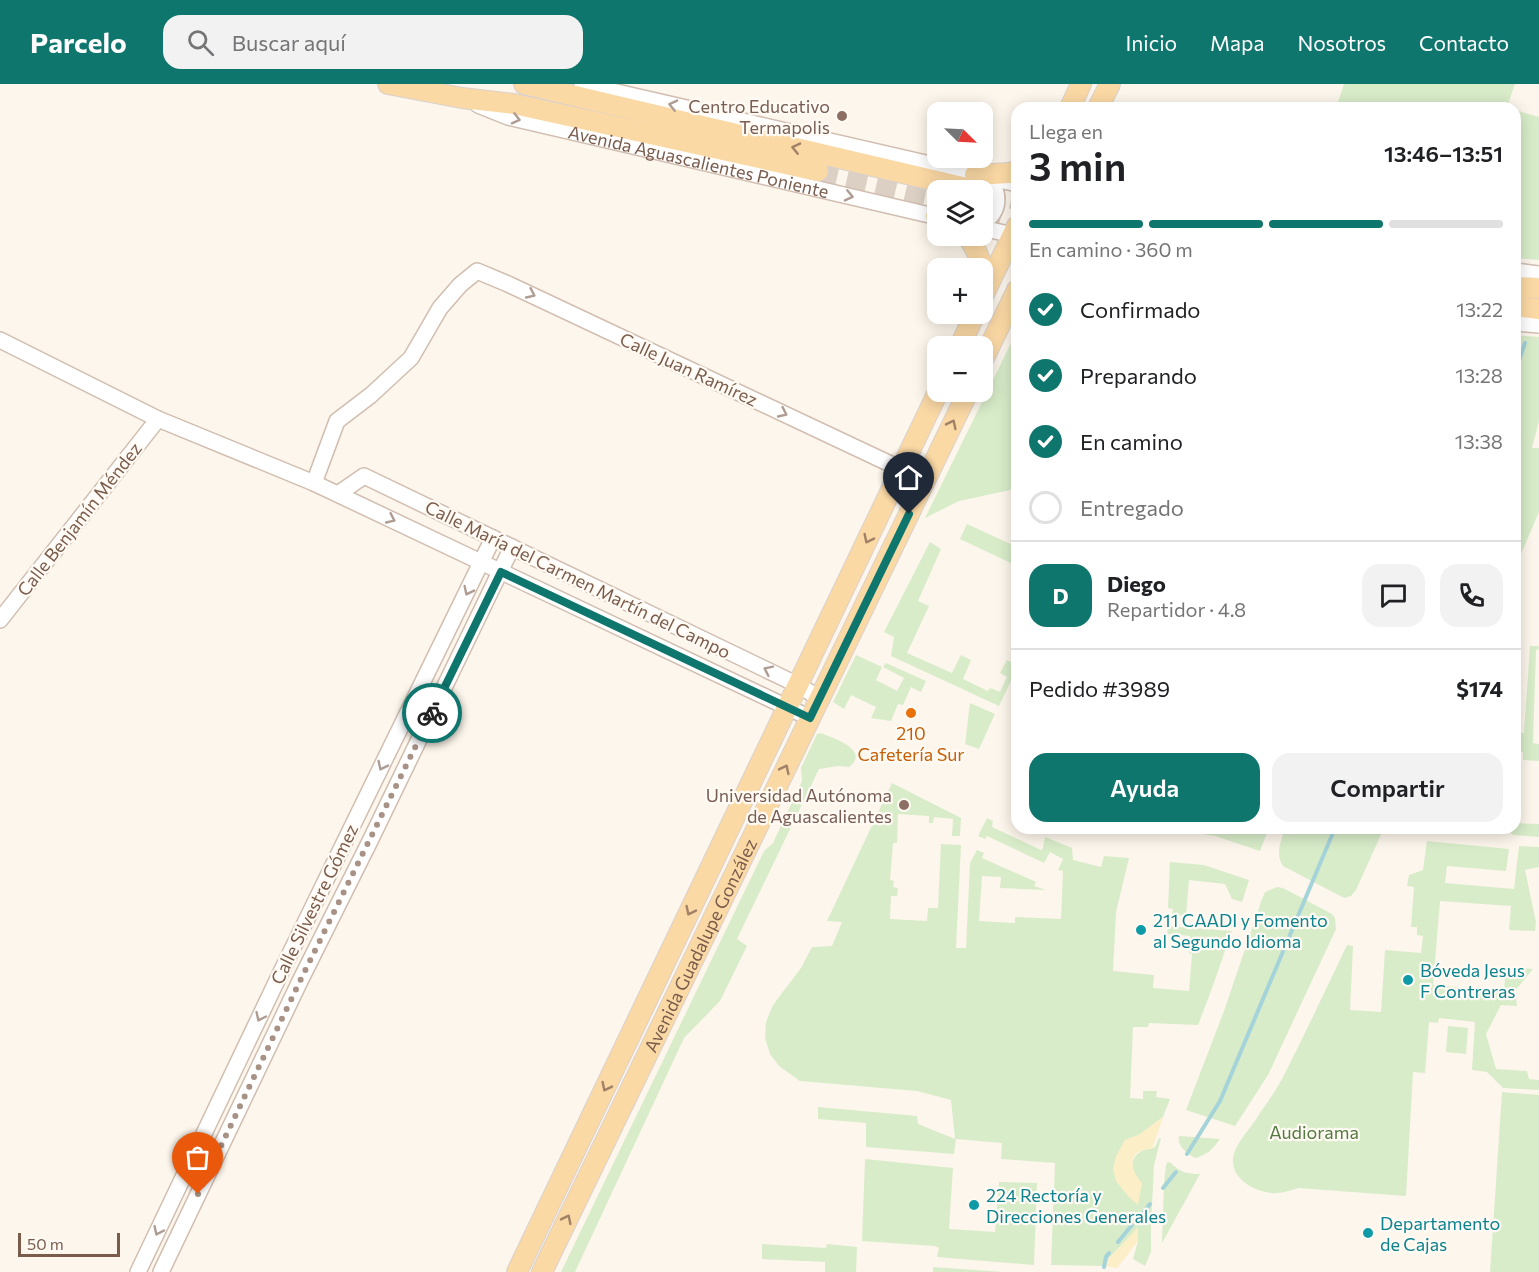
<!DOCTYPE html>
<html lang="es">
<head>
<meta charset="utf-8">
<style>
  :root { --surface:#fff; --page:#f2f2f2; --text:#202124; --muted:#757577; --line:#e0e0e0; --accent:#0f766e }
  body { margin:0; font-family:Commissioner,sans-serif; background:var(--page); color:var(--text); height:100vh; display:flex; flex-direction:column; font-size:22px; white-space:nowrap }
  * { box-sizing:border-box; margin:0 }
  p { font-size:20px; color:var(--muted) }
  .icon { flex:none; width:33px; height:33px; fill:none; stroke:currentColor; stroke-width:2; stroke-linecap:round; stroke-linejoin:round }
  .map { position:relative; flex:1; overflow:hidden }
  .panel { position:absolute; left:1011px; top:18px; width:510px; height:732px; display:flex; flex-direction:column; background:var(--surface); border-radius:18px; box-shadow:0 3px 15px #0003 }
  .panel>* { flex:none }
  .needle { width:39px; rotate:114deg }
  .fabs { position:absolute; left:927px; top:18px; display:grid; gap:12px }
  .fabs a { display:grid; place-items:center; width:66px; height:66px; border-radius:12px; background:var(--surface); box-shadow:0 3px 15px #0003; font-size:30px }
  .scale { position:absolute; left:18px; bottom:15px; width:102px; box-sizing:border-box; padding-left:6px; border:3px solid #7a5c4d; border-top:0; font-size:16px; line-height:21px; white-space:nowrap; color:#7a5c4d; -webkit-text-stroke:4px #fffaf3; paint-order:stroke }
  .pin { position:absolute; display:grid; place-items:center; width:51px; height:51px; color:#fff; margin:-62px -26px; border-radius:50% 50% 50% 0; rotate:-45deg; box-shadow:0 0 6px #0007 }
  .pin .icon { rotate:45deg }
  .courier { position:absolute; display:grid; place-items:center; width:60px; height:60px; margin:-30px; border:4px solid #0f766e; border-radius:50%; background:#fff; color:#222; box-shadow:0 2px 8px #0007 }
  .summary em { font-style:normal; font-weight:600 }
  .summary div { display:flex; flex-direction:column-reverse }
  .summary { display:flex; align-items:center; justify-content:space-between; height:102px; padding:0 18px }
  h1 { font-size:39px; font-weight:600; line-height:45px }
  .bar { display:grid; grid-template-columns:repeat(4,1fr); gap:9px 6px; align-content:center; height:72px; padding:0 18px }
  .bar i { height:8px; border-radius:4px; background:var(--line) }
  .bar .active { background:var(--accent) }
  .bar p { grid-column:span 4 }
  .line { display:flex; align-items:center; gap:15px; padding:0 18px; border-top:2px solid var(--line) }
  .line div { flex:1 }
  .round { display:grid; place-items:center; flex:none; width:63px; height:63px; border-radius:18px; background:var(--page) }
  ol { padding:0 18px; list-style:none }
  li { display:flex; align-items:center; gap:18px; height:66px }
  li p { margin-inline-start:auto }
  li .icon { padding:6px; border-radius:50%; background:var(--accent); color:#fff; stroke-width:4 }
  li:last-child { color:var(--muted) }
  li i { width:33px; height:33px; border:3px solid var(--line); border-radius:50% }
  .action { display:flex; gap:12px; margin-top:auto; padding:12px 18px }
  .action a { flex:1; height:69px; border-radius:18px; background:var(--accent); color:#fff; font-size:24px; font-weight:600; line-height:69px; text-align:center }
  .action a+a { background:var(--page); color:var(--text) }
  header { display:flex; align-items:center; gap:36px; box-sizing:border-box; height:84px; padding:0 30px; background:var(--accent); color:#fff }
  header strong { font-size:28px }
  nav { display:flex; gap:33px; margin-inline-start:auto; font-size:21px }
  .search { width:420px; height:54px; background:var(--page); display:flex; align-items:center; gap:15px; box-sizing:border-box; padding:0 21px; border-radius:18px; color:var(--muted); font-size:22px }
  .map>svg:first-child { display:block }
</style>
</head>
<body>
<header>
<strong>Parcelo</strong>
<div class="search"><svg class="icon" aria-label="search" viewBox="0 0 24 24"><circle cx="10" cy="10" r="6"/><path d="M15 15l6 6"/></svg>Buscar aquí</div>
<nav><a>Inicio</a><a>Mapa</a><a>Nosotros</a><a>Contacto</a></nav>
</header>
<div class="map">
<svg width="1539" height="1188" viewBox="0 0 1539 1188">
  <rect width="100%" height="100%" fill="#fdf6ec"/>
  <path fill="#d8ecc9" d="M1344,0H1515L1507,23L1509,24H1336Z
    M1515,26L1539,33V176L1515,174Z
    M1017,247V402L1015,405L959,417L925,434Z
    M1515,251L1539,253V337L1532,364H1539V428L1515,484Z
    M967,440L1017,463V482L960,455Z
    M930,458L941,465L918,517L929,522L907,569L952,589L961,571L971,576L963,595L988,607L990,604L1000,608L1007,593L1000,589L1007,576L1017,581V584L999,622L891,572L894,553L884,548Z
    M1530,562H1539V565L1536,566L1533,659L1539,660V677L1523,676V668L1515,667V648L1524,649Z
    M856,571L882,583L876,596L897,607L904,594L883,583L886,579L926,597L921,608L911,603L903,621L898,620L891,637L871,634L876,623L851,611L844,625L833,618Z
    M970,619L995,630L979,665L965,660Z
    M821,649C833,654 871,666 849,683L838,682L819,685L737,855L747,862L720,917L684,954L575,1188H561L764,767L773,759L802,697L801,684L817,650Z
    M892,699L961,734L960,752H952L953,735L934,733L933,739H929V732L898,730L897,759H893L890,796L894,797L893,803L898,804L897,812H891L890,835L927,837L928,824H938L941,760L961,761L956,864H966L970,779L977,766L984,769L982,774L1036,798L1034,802L1046,806L1000,804L1001,793L982,792L979,837L1015,839V833L1061,835L1063,787L1058,786L1063,775L1050,768L1044,779L987,752L985,755L978,752L987,734L993,737L992,743L1041,766L1043,764L1045,753L1072,764L1073,776L1101,783L1104,772L1129,774L1116,828L1113,887L1154,891L1153,904L1189,907L1192,870L1189,869L1190,852L1167,850L1168,842L1232,847L1211,907L1198,941L1149,939L1148,943H1133L1130,1014L1143,1015V1007H1157L1156,1013L1170,1015L1163,1033L1139,1051L1125,1056L1138,1114L1141,1099C1133,1090 1127,1077 1140,1068C1144,1065 1150,1065 1155,1063L1159,1054H1161L1154,1081L1151,1141V1168L1145,1182L1133,1175L1138,1157V1144L1108,1175L1106,1182L1051,1181L1055,1079L1001,1075L1002,1059L956,1055L954,1070L866,1063V1039L818,1035V1023L917,1032L918,1040L955,1055L951,1016L917,1007L800,997L779,982L770,970L765,954L766,938L773,921L801,884L812,863L832,862L842,838L827,837Z
    M1515,739L1539,740V753L1513,751L1506,744H1515Z
    M1185,744H1269L1260,767L1215,752L1184,747Z
    M1285,744H1384L1356,806L1351,812L1344,814L1283,782C1275,770 1281,757 1285,744Z
    M1427,757L1509,765L1506,787L1447,782L1445,799L1514,805L1519,762L1539,763V783L1525,786L1536,838L1535,847L1509,846L1511,822L1440,817L1433,901L1504,907L1506,883L1533,885L1515,907L1517,922L1501,921L1486,950L1496,985L1527,987L1529,995L1539,996V1006L1503,1004L1487,988L1472,986L1475,938L1439,934L1438,939L1429,938L1425,989L1413,988L1406,1112L1298,1104C1289,1107 1280,1110 1271,1109C1254,1107 1232,1095 1233,1076C1234,1060 1250,1046 1258,1032C1266,1020 1276,1007 1283,993C1305,950 1326,905 1347,861L1353,862L1350,926L1381,928L1385,866L1421,869L1423,852L1417,851V843H1411L1414,803L1407,802L1409,791L1423,786Z
    M1170,778L1204,781L1249,796L1242,818L1232,815L1225,800L1189,796L1186,832L1172,830L1173,825L1168,824Z
    M1277,803L1283,804L1332,830L1335,834L1336,845L1268,991L1235,1042L1186,1026L1224,927L1262,815L1265,808Z
    M1448,942L1468,944L1466,970L1446,968Z
    M1502,1008L1539,1011V1188H1490Z
    M1179,1052L1220,1055C1213,1065 1207,1071 1195,1074C1187,1069 1177,1063 1179,1052Z
    M865,1075L953,1084L949,1145L995,1148L999,1098L1037,1099L1034,1181L937,1173L939,1164L935,1162L862,1157Z
    M1168,1078L1171,1079C1179,1088 1188,1090 1200,1090L1162,1159L1164,1099L1166,1081Z
    M762,1160L826,1164L827,1160L857,1163L856,1188H825V1178L762,1175Z
    M933,1183L1003,1188H933Z"/>
  <path fill="#fcefc7" d="M1163,1033L1152,1065C1149,1065 1145,1065 1142,1066C1126,1073 1133,1089 1142,1099L1138,1121L1128,1112L1116,1097L1113,1085L1116,1072L1125,1056L1139,1051Z
    M1138,1143V1157L1117,1184L1106,1182L1108,1176Z"/>
  <g fill="none" stroke-linecap="round" stroke-linejoin="round">
    <path stroke="#a5d3da" stroke-width="4" d="M1515,288L1525,259
      M1187,1070L1220,1017L1335,744
      M1163,1104L1176,1088
      M1144,1128L1150,1120
      M1118,1158L1132,1141
      M1104,1183L1106,1173L1109,1169"/>
    <path stroke="#dcd0c4" stroke-width="20" stroke-dasharray="20 10" stroke-linecap="butt" d="M818,87L938,115
      M982,108L1017,116
      M982,126L1017,134"/>
    <defs>
      <g id="minor">
        <path d="M582,0L1017,100"/>
        <path id="s1" d="M478,21L508,33L938,133"/>
        <path d="M982,139C1001,128 1001,108 987,93"/>
        <path d="M982,144L1017,152"/>
        <path d="M1515,187L1539,190"/>
        <path d="M1515,239L1539,241"/>
        <path d="M0,256L158,335L314,399L810,634"/>
        <path d="M314,399L337,337L371,311L411,274L440,224L460,201L477,187L508,200L901,385"/>
        <path d="M338,410L364,392L798,601L819,614"/>
        <path d="M0,536L158,335"/>
        <path d="M138,1188L281,888L493,454"/>
        <path d="M161,1188L300,897L370,757L512,463"/>
      </g>
      <g id="major">
        <path d="M388,0L462,14L514,20L818,87"/>
        <path d="M524,0L975,106"/>
        <path d="M1070,24L1081,0"/>
        <path d="M1098,24L1110,0"/>
        <path d="M975,91L1009,89L1017,87"/>
        <path d="M936,132L938,133"/>
        <path d="M967,152C980,169 984,186 985,207"/>
        <path d="M1515,203L1539,204"/>
        <path d="M982,214L1017,142"/>
        <path d="M1515,222L1539,225"/>
        <path d="M960,262L975,230"/>
        <path d="M982,278L1017,206"/>
        <path d="M517,1188L938,308"/>
        <path id="s2" d="M542,1188L968,308"/>
      </g>
    </defs>
    <use href="#minor" stroke="#d1beb0" stroke-width="18"/>
    <use href="#major" stroke="#dad1cd" stroke-width="22"/>
    <use href="#minor" stroke="#fff" stroke-width="15"/>
    <use href="#major" stroke="#fbd9a5" stroke-width="20"/>
  </g>
  <defs><path id="oneway-chevron" d="M-2-3.5L2.5 0L-2 3.5" fill="none" stroke-width="1.6" stroke-linecap="round" stroke-linejoin="round" transform="scale(1.5)"/></defs>
  <g stroke="#af9d94">
    <use href="#oneway-chevron" transform="translate(673 21) rotate(-167)"/>
    <use href="#oneway-chevron" transform="translate(516 35) rotate(14)"/>
    <use href="#oneway-chevron" transform="translate(849 112) rotate(13)"/>
    <use href="#oneway-chevron" transform="translate(531 210) rotate(25)"/>
    <use href="#oneway-chevron" transform="translate(783 329) rotate(25)"/>
    <use href="#oneway-chevron" transform="translate(391 435) rotate(25)"/>
    <use href="#oneway-chevron" transform="translate(468 507) rotate(116)"/>
    <use href="#oneway-chevron" transform="translate(768 586) rotate(-154)"/>
    <use href="#oneway-chevron" transform="translate(382 682) rotate(116)"/>
    <use href="#oneway-chevron" transform="translate(260 933) rotate(115)"/>
    <use href="#oneway-chevron" transform="translate(158 1147) rotate(115)"/>
  </g>
  <g stroke="#a18267">
    <use href="#oneway-chevron" transform="translate(796 64) rotate(-167)"/>
    <use href="#oneway-chevron" transform="translate(952 340) rotate(-64)"/>
    <use href="#oneway-chevron" transform="translate(868 455) rotate(116)"/>
    <use href="#oneway-chevron" transform="translate(785 685) rotate(-64)"/>
    <use href="#oneway-chevron" transform="translate(690 827) rotate(116)"/>
    <use href="#oneway-chevron" transform="translate(606 1003) rotate(116)"/>
    <use href="#oneway-chevron" transform="translate(567 1135) rotate(-64)"/>
  </g>
  <g fill="none" stroke-linecap="round" stroke-linejoin="round">
    <path stroke="#a89285" stroke-width="6" stroke-dasharray="0 10.8" d="M198,1110L300,897L432,629"/>
    <path stroke="#0f766e" stroke-width="8" d="M432,629L501,488L810,634L909,430"/>
  </g>
  <g fill="#8d6e63" stroke="#fffaf3" stroke-width="2">
    <circle cx="842" cy="32" r="6"/>
    <circle cx="904" cy="721" r="6"/>
  </g>
  <circle fill="#e8710a" stroke="#fffaf3" stroke-width="2" cx="911" cy="629" r="6"/>
  <g fill="#0f9aa8" stroke="#fffaf3" stroke-width="2">
    <circle cx="1141" cy="846" r="6"/>
    <circle cx="1408" cy="896" r="6"/>
    <circle cx="974" cy="1121" r="6"/>
    <circle cx="1368" cy="1149" r="6"/>
  </g>
  <g text-anchor="middle" dominant-baseline="central" stroke-width="4.5" stroke-linejoin="round" paint-order="stroke">
    <g font-size="18" fill="#785e54" stroke="#fffaf3" text-anchor="end">
      <text x="830" y="22">Centro Educativo<tspan x="830" dy="21">Termapolis</tspan></text>
      <text x="892" y="711">Universidad Autónoma<tspan x="892" dy="21">de Aguascalientes</tspan></text>
    </g>
    <g font-size="18" fill="#7a5c4d" stroke="#fffaf3">
      <text stroke="none"><textPath href="#s1" startOffset="228">Avenida Aguascalientes Poniente</textPath></text>
      <text transform="translate(689 285) rotate(25)">Calle Juan Ramírez</text>
      <text transform="translate(79 435) rotate(-52)">Calle Benjamín Méndez</text>
      <text transform="translate(578 495) rotate(26)">Calle María del Carmen Martín del Campo</text>
      <text transform="translate(314 820) rotate(-64)">Calle Silvestre Gómez</text>
      <text stroke="none"><textPath href="#s2" startOffset="363">Avenida Guadalupe González</textPath></text>
    </g>
    <g font-size="18" fill="#c56008" stroke="#fffaf3">
      <text x="911" y="649">210<tspan x="911" dy="21">Cafetería Sur</tspan></text>
    </g>
    <g font-size="18" fill="#0d838f" stroke="#fffaf3" text-anchor="start">
      <text x="1153" y="836">211 CAADI y Fomento<tspan x="1153" dy="21">al Segundo Idioma</tspan></text>
      <text x="1420" y="886">Bóveda Jesus<tspan x="1420" dy="21">F Contreras</tspan></text>
      <text x="986" y="1111">224 Rectoría y<tspan x="986" dy="21">Direcciones Generales</tspan></text>
      <text x="1380" y="1139">Departamento<tspan x="1380" dy="21">de Cajas</tspan></text>
    </g>
    <g font-size="18" fill="#537a41" stroke="#fffaf3">
      <text x="1314" y="1048">Audiorama</text>
    </g>
  </g>
</svg>
<div class="fabs">
<a><svg class="needle" viewBox="-14 -14 28 28"><path d="M0-13l5 13h-10z" fill="#e53935"/><path d="M0 13l5-13h-10z" fill="#757577"/></svg></a>
<a><svg class="icon" aria-label="layers" viewBox="0 0 24 24"><path d="M12 4l9 5-9 5-9-5zM3 14l9 5 9-5"/></svg></a>
<a>+</a>
<a>−</a>
</div>
<div class="scale">50 m</div>
<div class="pin" style="left:198px;top:1110px;background:#ea580c"><svg class="icon" aria-label="bag" viewBox="0 0 24 24"><path d="M5 8h14l-1 12H6zM9 8a3 3 0 0 1 6 0"/></svg></div>
<div class="pin" style="left:909px;top:430px;background:#1f2937"><svg class="icon" aria-label="home" viewBox="0 0 24 24"><path d="M3 11l9-7 9 7M6 9v11h12V9"/></svg></div>
<div class="courier" style="left:432px;top:629px"><svg class="icon" aria-label="bike" viewBox="0 0 24 24"><circle cx="6" cy="16" r="4"/><circle cx="18" cy="16" r="4"/><path d="M6 16l4-8h5l3 8M10 8l3 8H6M13 5h3"/></svg></div>
<section class="panel">
<div class="summary"><div><h1>3 min</h1><p>Llega en</p></div><em>13:46–13:51</em></div>
<div class="bar"><i class="active"></i><i class="active"></i><i class="active"></i><i></i><p>En camino · 360 m</p></div>
<ol>
<li><svg class="icon" aria-label="check" viewBox="0 0 24 24"><path d="M5 12l5 5 9-10"/></svg>Confirmado<p>13:22</p></li>
<li><svg class="icon" aria-label="check" viewBox="0 0 24 24"><path d="M5 12l5 5 9-10"/></svg>Preparando<p>13:28</p></li>
<li><svg class="icon" aria-label="check" viewBox="0 0 24 24"><path d="M5 12l5 5 9-10"/></svg>En camino<p>13:38</p></li>
<li><i></i>Entregado</li>
</ol>
<div class="line" style="height:108px"><b class="round" style="background:var(--accent);color:#fff">D</b><div><b>Diego</b><p>Repartidor · 4.8</p></div><a class="round"><svg class="icon" aria-label="chat" viewBox="0 0 24 24"><path d="M4 5h16v11H9l-5 4z"/></svg></a><a class="round"><svg class="icon" aria-label="phone" viewBox="0 0 24 24"><path d="M5 4h4l2 5-3 2q2 4 5 5l2-3 5 2v4C11 20 4 13 5 4z"/></svg></a></div>
<div class="line" style="height:78px"><div>Pedido #3989</div><b>$174</b></div>
<div class="action"><a>Ayuda</a><a>Compartir</a></div>
</section>
</div>
</body>
</html>
